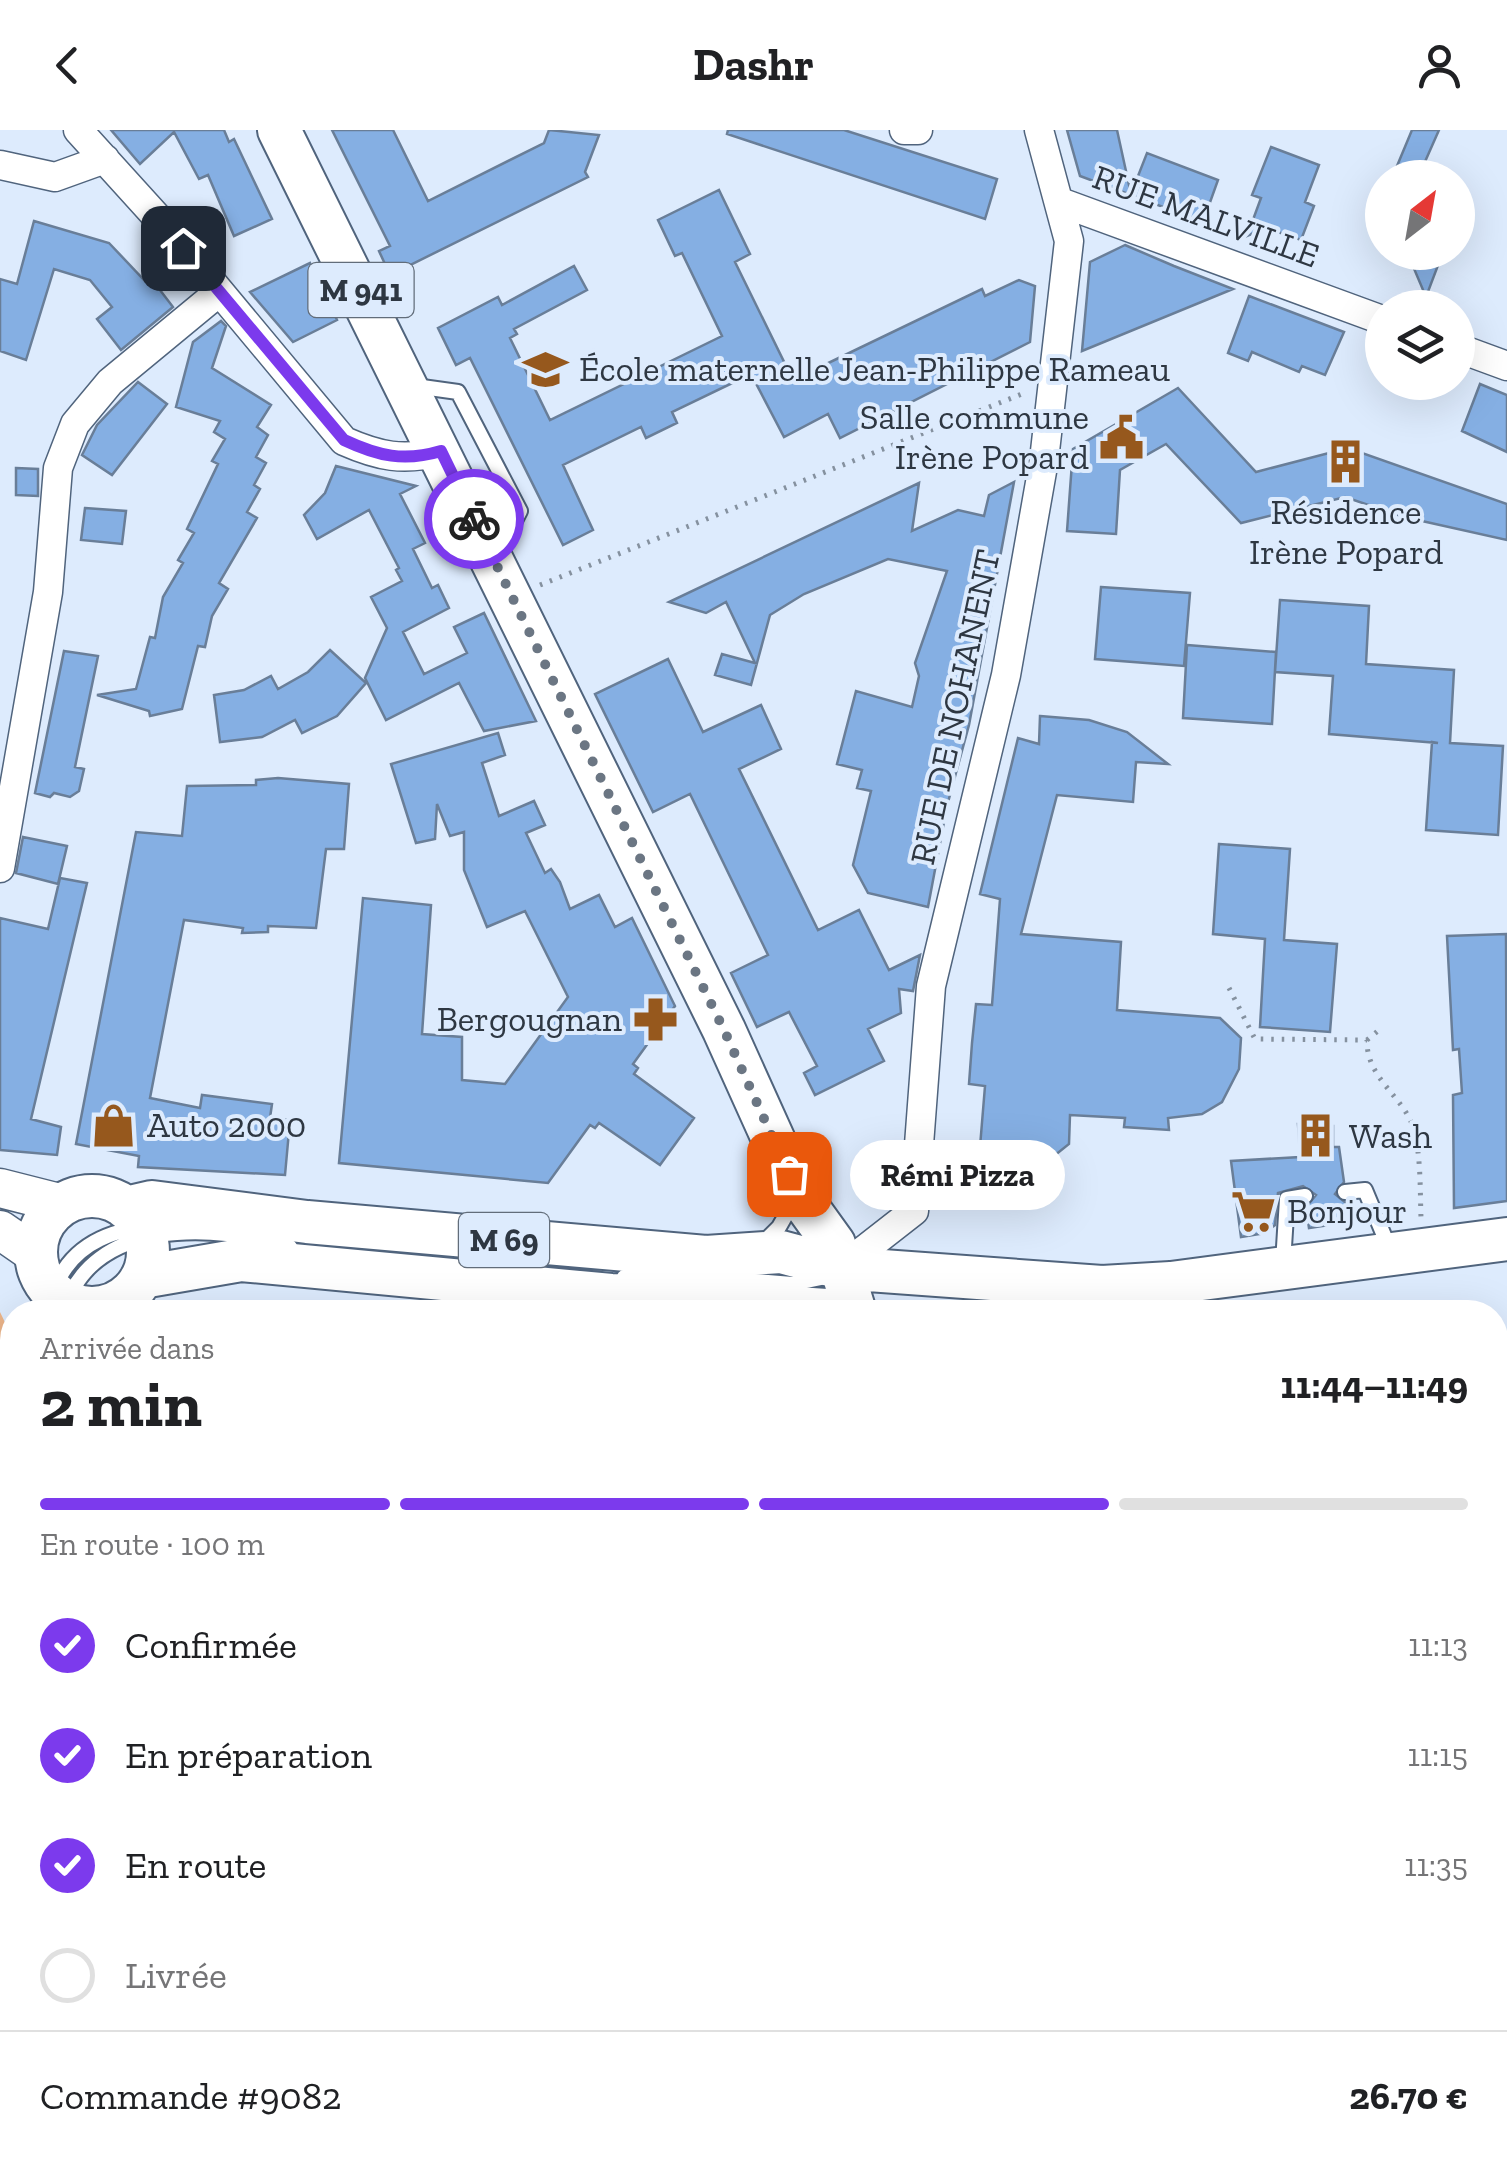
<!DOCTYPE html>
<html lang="fr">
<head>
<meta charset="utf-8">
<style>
  :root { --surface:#fff; --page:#f2f2f2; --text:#202124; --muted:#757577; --line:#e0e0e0; --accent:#7c3aed }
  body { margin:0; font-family:"Zilla Slab",serif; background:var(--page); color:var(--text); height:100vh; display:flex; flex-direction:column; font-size:38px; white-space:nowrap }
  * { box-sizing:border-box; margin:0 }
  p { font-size:32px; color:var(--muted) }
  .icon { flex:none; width:55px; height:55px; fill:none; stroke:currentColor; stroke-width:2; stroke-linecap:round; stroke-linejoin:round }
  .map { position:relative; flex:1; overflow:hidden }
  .sheet { position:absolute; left:0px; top:1170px; width:1508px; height:882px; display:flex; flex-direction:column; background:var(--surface); border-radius:40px 40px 0 0; box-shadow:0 10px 40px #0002 }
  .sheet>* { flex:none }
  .needle { width:65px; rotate:31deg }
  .buttons { position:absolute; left:1365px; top:30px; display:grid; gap:20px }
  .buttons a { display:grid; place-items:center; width:110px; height:110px; border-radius:50%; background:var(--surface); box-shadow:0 10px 40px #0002; font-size:50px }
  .pin { position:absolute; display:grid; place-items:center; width:85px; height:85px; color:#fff; margin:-42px; border-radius:20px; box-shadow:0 5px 15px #0006 }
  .courier { position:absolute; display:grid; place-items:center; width:100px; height:100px; margin:-50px; border:8px solid #7c3aed; border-radius:50%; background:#fff; color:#222; box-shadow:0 2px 12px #0007 }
  .bubble { position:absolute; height:70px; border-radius:35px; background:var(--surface); box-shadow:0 10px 40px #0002; font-size:32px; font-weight:800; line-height:70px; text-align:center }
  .head em { font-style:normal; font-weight:800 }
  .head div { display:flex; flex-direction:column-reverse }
  .head { display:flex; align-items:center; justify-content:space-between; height:170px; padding:0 40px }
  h1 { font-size:65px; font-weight:800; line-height:75px }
  .bar { display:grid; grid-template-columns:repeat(4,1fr); gap:15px 10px; align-content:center; height:120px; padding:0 40px }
  .bar i { height:12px; border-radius:8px; background:var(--line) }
  .bar .active { background:var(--accent) }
  .bar p { grid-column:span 4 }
  .line { display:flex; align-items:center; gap:25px; padding:0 40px; border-top:2px solid var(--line) }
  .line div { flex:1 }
  ol { padding:0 40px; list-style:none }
  li { display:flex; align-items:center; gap:30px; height:110px }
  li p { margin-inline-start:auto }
  li .icon { padding:10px; border-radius:50%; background:var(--accent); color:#fff; stroke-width:4 }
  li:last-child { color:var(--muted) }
  li i { width:55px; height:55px; border:5px solid var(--line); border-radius:50% }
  header { display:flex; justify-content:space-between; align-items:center; height:130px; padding:0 40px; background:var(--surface); font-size:45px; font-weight:800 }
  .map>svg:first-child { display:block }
</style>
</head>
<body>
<header><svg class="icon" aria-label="back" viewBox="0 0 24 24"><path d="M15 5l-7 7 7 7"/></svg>Dashr<svg class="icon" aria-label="person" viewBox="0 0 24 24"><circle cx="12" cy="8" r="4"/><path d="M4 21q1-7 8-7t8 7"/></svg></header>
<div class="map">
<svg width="1507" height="2052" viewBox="0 0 1507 2052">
  <rect width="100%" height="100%" fill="#ddebfd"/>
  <path fill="#ecb58a" d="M0,1182C22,1223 10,1264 0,1307Z"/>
  <path fill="#85afe3" stroke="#697e98" stroke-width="2.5" d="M111,0H224L229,12L234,9L272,89L234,106L208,45L199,49L174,2L140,34Z
    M332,0H393L428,71L544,13L549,0L599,5L585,42L588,47L390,145L379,121L390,116Z
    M728,0H844L997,49L985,89L727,4Z
    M1067,0H1117L1131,64L1147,23L1218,50L1203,92L1080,46Z
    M1412,0H1439L1424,34L1431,48H1392Z
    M1271,17L1319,35L1305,72L1314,76L1301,110L1266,98L1247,106L1261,68L1252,65Z
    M719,60L750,124L735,132L793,250L982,159L985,166L1019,150L1035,156L1030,212L840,308L828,284L784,307L751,244L672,282L677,293L646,308L641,297L563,335L593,400L563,415L470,228L456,235L438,198L498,167L502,175L574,136L587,160L514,199L517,204L510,208L550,290L722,206L682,123L675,126L658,90Z
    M34,91L109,113L145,151L150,147L173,177L121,220L97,189L112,177L90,150L54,139L26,230L0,221V149L17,154Z
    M1125,115L1174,136L1233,159L1082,221L1090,132Z
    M1407,122H1443L1426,167Z
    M310,133L337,190L293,212L250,162Z
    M1249,166L1344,202L1325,245L1302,236L1299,242L1252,222L1248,231L1228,223Z
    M221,191L226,196L212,238L271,275L257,297L268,305L256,327L266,333L254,355L260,359L247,382L257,388L219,453L228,459L212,486L205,517L198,516L182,579L150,586L149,581L97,565L136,559L150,507L155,508L163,467L183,433L178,430L194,403L187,399L218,334L212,331L225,309L214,302L220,291L176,277L193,212Z
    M138,252L167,274L112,345L82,325L97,295Z
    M1480,254L1507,265V322L1462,301Z
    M1178,258L1256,342L1348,318L1507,374V410L1404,387L1345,367L1241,393L1166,314L1120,340L1116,404L1067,401L1073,319Z
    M336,336L416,356L400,364L425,413L413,419L432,458L438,455L449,478L403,502L424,544L467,523L454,497L484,483L536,591L484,601L459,553L386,590L365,548L387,498L371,467L402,451L396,440L399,438L369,380L317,409L304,385L325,363Z
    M16,338L38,339V366L16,365Z
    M1014,352L969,595L947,676L928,777L868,763L853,735L871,661L857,658L862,640L837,634L856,561L912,577L919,546L915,533L947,441L888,429L804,464L770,485L751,555L715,545L722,524L755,533L726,472L706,483L669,472L919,353L912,401L958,380L984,386L989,365Z
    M85,378L126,381L122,414L81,410Z
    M1101,457L1190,463L1184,536L1095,529Z
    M1280,470L1369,476L1366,534L1454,540L1450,613L1503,616L1498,705L1426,700L1432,612L1438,613L1329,604L1333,546L1275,542Z
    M1187,515L1276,522L1272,594L1183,588Z
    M330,520L366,553L337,586L302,603L295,590L262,607L220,612L214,565L244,560L271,546L278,559L308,542Z
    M64,521L98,526L75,637L84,639L79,661L70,667L54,663L50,667L35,663Z
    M668,529L703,602L761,575L781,619L739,639L818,800L859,780L889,840L920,825L913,861L899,859L901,883L868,899L884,931L815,965L804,943L817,936L789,882L757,897L731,843L768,825L690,664L653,682L595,564Z
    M1040,586L1089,590L1127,602L1168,634L1136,632L1133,672L1057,665L1021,804L1121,812L1117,880L1220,888L1241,908L1239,939L1222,972L1202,984L1168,988L1169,1000L1124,997L1125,988L1070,985L1069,1014L1054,1026L1011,1022L1010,1031L979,1029L985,956L969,954L972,913L976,874L992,875L1000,769L980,764L1018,608L1039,614Z
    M498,603L505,625L482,633L499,686L534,671L545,695L526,703L545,743L551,739L560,752L570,779L599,765L615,797L632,788L675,876L633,934L638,938L634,944L694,988L660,1035L599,993L595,998L590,995L548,1053L339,1033L363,768L431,775L422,904L462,907V950L505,954L568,867L525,781L487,797L464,740V702L450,706L437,674L435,709L416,713L391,634Z
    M278,648L349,654L344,719H326L316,798L268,796V802L242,803L243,798L184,790L150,968L200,978L202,965L272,974L270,988L290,990L285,1045L138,1037L139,1026L76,1014L136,702L182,706L187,656L256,655V650Z
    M23,707L67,716L58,754L16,743Z
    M1219,714L1290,719L1284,810L1337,814L1330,902L1260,897L1265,809L1213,804Z
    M60,748L87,753L31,989L61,997L57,1025L0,1020V788L48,799Z
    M1506,804L1507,1071L1454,1078L1453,965L1462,963L1459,919L1453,920L1447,806Z
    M1298,994L1333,996V1017H1339L1344,1052L1335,1064L1346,1073L1349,1092L1309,1098L1306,1077L1316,1065L1303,1056L1278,1063L1275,1095L1265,1103L1241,1107L1231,1031L1300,1027Z"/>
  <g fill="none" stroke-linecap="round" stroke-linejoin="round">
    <defs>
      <path id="lane" d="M415,256L458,262L520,381L497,426
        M1345,1062L1365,1060L1390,1120
        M764,1112L779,1097L795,1069
        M1283,1133L1287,1069L1305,1066
        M624,1147L666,1144L792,1154L826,1147
        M53,1164C70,1109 121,1096 174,1094
        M64,1182C90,1087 215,1094 290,1117
        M0,1554L12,1497
        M1495,1709L1507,1708"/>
      <path id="street" d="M78,0L165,96L344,311C378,326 404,332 441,321
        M904,0H918
        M0,35L55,47L105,29
        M1060,72L1382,190
        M1458,218L1507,236
        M0,738L48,462L58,338L75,294L110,252L219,162
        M841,1138L914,1081L931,856L1006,545L1044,330L1069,111L1039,0
        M0,1873L12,1876
        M623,2040L626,2052"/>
      <path id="secondary" d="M0,1058L63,1074
        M0,1100L35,1124
        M1280,2040L1286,2052"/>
      <path id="primary" d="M279,0L724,900L798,1064L834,1114L855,1182
        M36 1122a56 56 0 1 1 112 0a56 56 0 1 1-112 0Z
        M126,1078L152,1072L307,1092L706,1127L781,1122L841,1138L1102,1157L1171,1153L1507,1109
        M142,1147L241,1130L611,1165L855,1182
        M1495,1295L1507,1294
        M0,1412L12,1348
        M0,1636L12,1581"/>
    </defs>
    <use href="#lane" stroke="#50647d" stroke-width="18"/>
    <use href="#street" stroke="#50647d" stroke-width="31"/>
    <use href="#secondary" stroke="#50647d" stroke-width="41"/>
    <use href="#primary" stroke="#50647d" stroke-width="46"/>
    <path stroke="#85919f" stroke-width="5" stroke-dasharray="2.5 8" stroke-linecap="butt" d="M540,455L1027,262
      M1229,858L1255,909L1367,910C1366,949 1405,967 1414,1000C1421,1027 1420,1060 1421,1088
      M1367,910L1379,900
      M0,1699L7,1668
      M891,2040C927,2052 961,2052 996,2040
      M228,2052L231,2040"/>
    <use href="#lane" stroke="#fff" stroke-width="14"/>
    <use href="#street" stroke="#fff" stroke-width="28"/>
    <use href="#secondary" stroke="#fff" stroke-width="38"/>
    <use href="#primary" stroke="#fff" stroke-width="42"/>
  </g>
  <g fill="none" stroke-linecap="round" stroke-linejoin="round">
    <path stroke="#6b7683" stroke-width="10" stroke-dasharray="0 18" d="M474,389L724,900L789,1044"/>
    <path stroke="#7c3aed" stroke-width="12" d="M183,118L344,310C378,326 404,332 441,321L474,389"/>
  </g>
  <defs>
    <symbol id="school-bare" viewBox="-9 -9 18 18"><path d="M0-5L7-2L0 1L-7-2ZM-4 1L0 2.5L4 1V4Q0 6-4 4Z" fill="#96581d" stroke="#ddebfd" stroke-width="2.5" paint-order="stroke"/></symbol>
    <symbol id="civic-bare" viewBox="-9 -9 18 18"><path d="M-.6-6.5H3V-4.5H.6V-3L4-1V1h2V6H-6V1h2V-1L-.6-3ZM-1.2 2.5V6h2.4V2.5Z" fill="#96581d" stroke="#ddebfd" stroke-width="2.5" paint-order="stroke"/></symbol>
    <symbol id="building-bare" viewBox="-9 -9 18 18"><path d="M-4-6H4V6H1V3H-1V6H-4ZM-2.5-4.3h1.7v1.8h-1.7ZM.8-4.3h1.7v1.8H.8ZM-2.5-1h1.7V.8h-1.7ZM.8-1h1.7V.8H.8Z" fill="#96581d" stroke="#ddebfd" stroke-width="2.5" paint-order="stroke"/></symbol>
    <symbol id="pharmacy-bare" viewBox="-9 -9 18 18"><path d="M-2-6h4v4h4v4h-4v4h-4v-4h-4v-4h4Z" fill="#96581d" stroke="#ddebfd" stroke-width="2.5" paint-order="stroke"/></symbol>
    <symbol id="shop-bare" viewBox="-9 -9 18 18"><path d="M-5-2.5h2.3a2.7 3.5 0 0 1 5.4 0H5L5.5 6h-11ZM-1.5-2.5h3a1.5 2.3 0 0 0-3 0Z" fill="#96581d" stroke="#ddebfd" stroke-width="2.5" paint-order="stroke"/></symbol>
    <symbol id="supermarket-bare" viewBox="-9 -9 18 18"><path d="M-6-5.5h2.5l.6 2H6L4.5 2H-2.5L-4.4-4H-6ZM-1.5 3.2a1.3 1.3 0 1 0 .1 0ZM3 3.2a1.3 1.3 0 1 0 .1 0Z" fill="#96581d" stroke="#ddebfd" stroke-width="2.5" paint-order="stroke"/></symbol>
  </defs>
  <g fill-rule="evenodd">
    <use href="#school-bare" x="514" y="208" width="63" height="63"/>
    <use href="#civic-bare" x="1090" y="276" width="63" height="63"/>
    <use href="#building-bare" x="1314" y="300" width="63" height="63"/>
    <use href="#pharmacy-bare" x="624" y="858" width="63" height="63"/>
    <use href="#shop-bare" x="82" y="964" width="63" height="63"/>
    <use href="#building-bare" x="1284" y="974" width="63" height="63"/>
    <use href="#supermarket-bare" x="1222" y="1050" width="63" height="63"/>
  </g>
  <g text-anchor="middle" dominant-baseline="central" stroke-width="8" stroke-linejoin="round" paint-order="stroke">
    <g fill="#ddebfd" stroke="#626d7a" stroke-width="2.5">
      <rect x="308.5" y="133" width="105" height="54" rx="8"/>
      <rect x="459" y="1083" width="90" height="54" rx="8"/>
    </g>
    <g font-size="32" font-weight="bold" fill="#2e3742">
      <text x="361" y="160">M 941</text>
      <text x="504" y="1110">M 69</text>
    </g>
    <g font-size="35" fill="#2e3742" stroke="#ddebfd">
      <text transform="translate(1206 86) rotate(20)">RUE MALVILLE</text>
      <text transform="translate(955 577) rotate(-78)">RUE DE NOHANENT</text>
    </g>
    <g font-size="35" fill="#2e3742" stroke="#ddebfd" text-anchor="start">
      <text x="579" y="239">École maternelle Jean-Philippe Rameau</text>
      <text x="1089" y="287" text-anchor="end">Salle commune<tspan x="1089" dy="40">Irène Popard</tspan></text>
      <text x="1346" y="382" text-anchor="middle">Résidence<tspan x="1346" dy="40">Irène Popard</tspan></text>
      <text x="622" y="889" text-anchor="end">Bergougnan</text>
      <text x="147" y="995">Auto 2000</text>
      <text x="1349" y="1006">Wash</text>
      <text x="1287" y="1081">Bonjour</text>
    </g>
  </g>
</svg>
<div class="buttons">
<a><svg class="needle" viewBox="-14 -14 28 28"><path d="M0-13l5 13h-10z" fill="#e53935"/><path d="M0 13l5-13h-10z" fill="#757577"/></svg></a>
<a><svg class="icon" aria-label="layers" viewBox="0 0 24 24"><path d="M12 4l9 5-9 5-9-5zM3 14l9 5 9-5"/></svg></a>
</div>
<div class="pin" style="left:789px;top:1044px;background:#ea580c"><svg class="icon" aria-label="bag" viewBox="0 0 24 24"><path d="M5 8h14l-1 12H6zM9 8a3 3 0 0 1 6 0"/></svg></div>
<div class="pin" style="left:183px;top:118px;background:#1f2937"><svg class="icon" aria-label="home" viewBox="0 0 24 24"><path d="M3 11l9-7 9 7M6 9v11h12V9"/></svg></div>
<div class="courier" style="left:474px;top:389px"><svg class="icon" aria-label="bike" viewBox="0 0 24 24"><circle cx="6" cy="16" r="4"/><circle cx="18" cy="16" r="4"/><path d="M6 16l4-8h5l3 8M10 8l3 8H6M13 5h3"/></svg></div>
<div class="bubble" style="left:850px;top:1010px;width:215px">Rémi Pizza</div>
<section class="sheet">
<div class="head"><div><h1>2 min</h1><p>Arrivée dans</p></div><em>11:44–11:49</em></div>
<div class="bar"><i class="active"></i><i class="active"></i><i class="active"></i><i></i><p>En route · 100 m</p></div>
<ol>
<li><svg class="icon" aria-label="check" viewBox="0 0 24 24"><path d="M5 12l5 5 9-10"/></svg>Confirmée<p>11:13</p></li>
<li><svg class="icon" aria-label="check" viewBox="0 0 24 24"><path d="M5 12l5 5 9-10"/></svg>En préparation<p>11:15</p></li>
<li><svg class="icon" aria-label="check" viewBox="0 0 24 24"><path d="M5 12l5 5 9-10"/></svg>En route<p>11:35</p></li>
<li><i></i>Livrée</li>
</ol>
<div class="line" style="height:130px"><div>Commande #9082</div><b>26.70 €</b></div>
</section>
</div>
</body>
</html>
